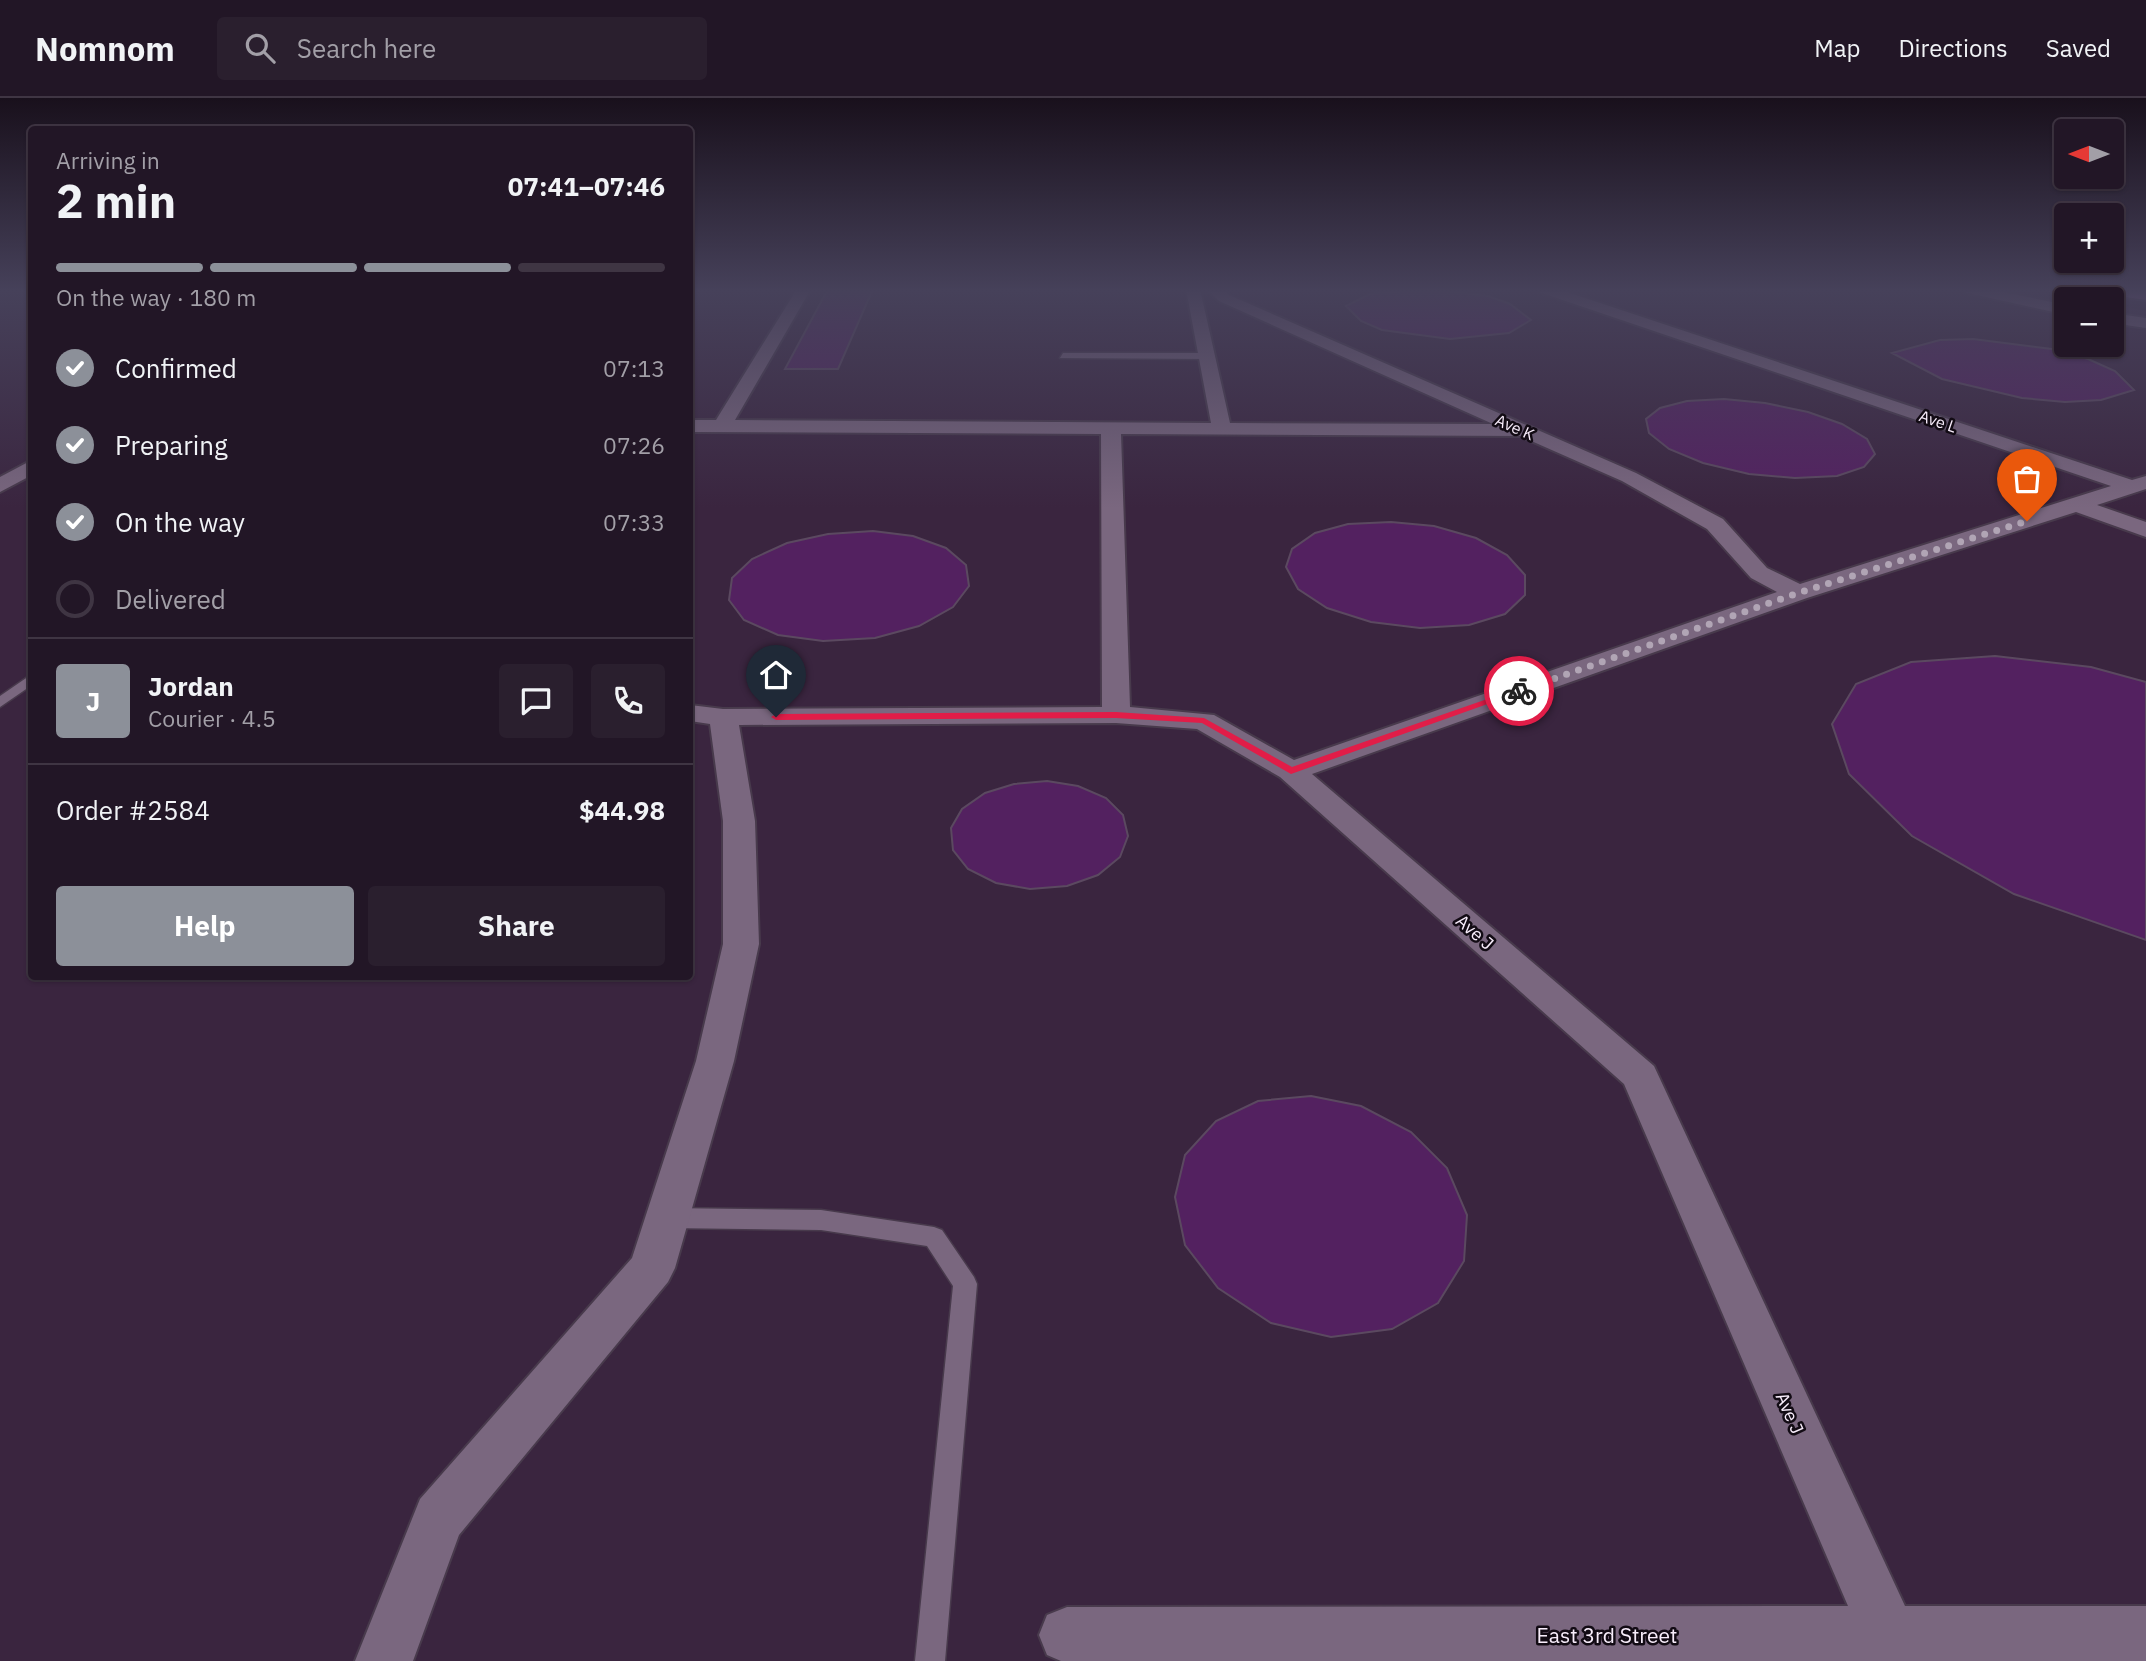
<!DOCTYPE html>
<html lang="en">
<head>
<meta charset="utf-8">
<style>
  :root { --surface:#221626; --page:#2a1f2e; --text:#f1f3f6; --muted:#a29fa7; --line:#3f3543; --accent:#8c9099 }
  body { margin:0; font-family:"IBM Plex Sans",sans-serif; background:var(--page); color:var(--text); height:100vh; display:flex; flex-direction:column; font-size:26px; white-space:nowrap }
  * { box-sizing:border-box; margin:0 }
  p { font-size:23px; color:var(--muted) }
  .icon { flex:none; width:38px; height:38px; fill:none; stroke:currentColor; stroke-width:2; stroke-linecap:round; stroke-linejoin:round }
  .map { position:relative; flex:1; overflow:hidden }
  .sheet { position:absolute; left:28px; top:28px; width:665px; height:854px; display:flex; flex-direction:column; background:var(--surface); border-radius:7px; box-shadow:0 2px 5px #0004,0 0 0 2px var(--line) }
  .sheet>* { flex:none }
  .needle { width:46px; rotate:270deg }
  .buttons { position:absolute; left:2054px; top:21px; display:grid; gap:14px }
  .buttons a { display:grid; place-items:center; width:70px; height:70px; border-radius:7px; background:var(--surface); box-shadow:0 2px 5px #0004,0 0 0 2px var(--line); font-size:35px }
  .pin { position:absolute; display:grid; place-items:center; width:60px; height:60px; color:#fff; margin:-72px -30px; border-radius:50% 50% 50% 0; rotate:-45deg; box-shadow:0 0 7px #0007 }
  .pin .icon { rotate:45deg }
  .courier { position:absolute; display:grid; place-items:center; width:70px; height:70px; margin:-35px; border:5px solid #e11d48; border-radius:50%; background:#fff; color:#222; box-shadow:0 2px 9px #0007 }
  .overview em { font-style:normal; font-weight:800 }
  .overview div { display:flex; flex-direction:column-reverse }
  .overview { display:flex; align-items:center; justify-content:space-between; height:119px; padding:0 28px }
  h1 { font-size:46px; font-weight:800; line-height:52px }
  .bar { display:grid; grid-template-columns:repeat(4,1fr); gap:10px 7px; align-content:center; height:84px; padding:0 28px }
  .bar i { height:9px; border-radius:5px; background:var(--line) }
  .bar .current { background:var(--accent) }
  .bar p { grid-column:span 4 }
  .line { display:flex; align-items:center; gap:18px; padding:0 28px; border-top:2px solid var(--line) }
  .line div { flex:1 }
  .round { display:grid; place-items:center; flex:none; width:74px; height:74px; border-radius:7px; background:var(--page) }
  ol { padding:0 28px; list-style:none }
  li { display:flex; align-items:center; gap:21px; height:77px }
  li p { margin-inline-start:auto }
  li .icon { padding:7px; border-radius:50%; background:var(--accent); color:#fff; stroke-width:4 }
  li:last-child { color:var(--muted) }
  li i { width:38px; height:38px; border:4px solid var(--line); border-radius:50% }
  .action { display:flex; gap:14px; margin-top:auto; padding:14px 28px }
  .action a { flex:1; height:80px; border-radius:7px; background:var(--accent); color:#fff; font-size:28px; font-weight:800; line-height:80px; text-align:center }
  .action a+a { background:var(--page); color:var(--text) }
  header { display:flex; align-items:center; gap:42px; box-sizing:border-box; height:98px; padding:0 35px; background:var(--surface); border-bottom:2px solid var(--line) }
  header strong { font-size:33px }
  nav { display:flex; gap:38px; margin-inline-start:auto; font-size:24px }
  .search { width:490px; height:63px; background:var(--page); display:flex; align-items:center; gap:18px; box-sizing:border-box; padding:0 24px; border-radius:7px; color:var(--muted); font-size:26px }
  .map>svg:first-child { display:block }
</style>
</head>
<body>
<header>
<strong>Nomnom</strong>
<div class="search"><svg class="icon" aria-label="search" viewBox="0 0 24 24"><circle cx="10" cy="10" r="6"/><path d="M15 15l6 6"/></svg>Search here</div>
<nav><a>Map</a><a>Directions</a><a>Saved</a></nav>
</header>
<div class="map">
<svg width="2146" height="1563" viewBox="0 0 2146 1563">
  <rect width="100%" height="100%" fill="#2e1e32"/>
  <path fill="#3a253f" d="M0,191H32V878H690V191H2039L2090,201H2067V247H2112V206L2146,213V1563H0Z"/>
  <path fill="#532160" stroke="#5b4960" stroke-width="2" d="M828,191H873L838,271H785Z
    M1429,191L1488,198L1510,206L1531,222L1509,235L1450,241L1382,232L1361,223L1346,208L1370,196Z
    M1973,241L2052,251L2088,261L2115,273L2134,292L2101,302L2065,304L2022,300L1942,281L1892,255L1940,242Z
    M1724,301L1765,305L1808,314L1842,326L1867,341L1875,356L1864,369L1837,378L1795,380L1749,376L1703,365L1669,351L1649,335L1646,321L1660,310L1687,303Z
    M1391,424L1434,428L1476,440L1507,457L1525,477V497L1505,516L1469,527L1420,530L1371,524L1327,510L1298,491L1286,469L1292,451L1315,435L1348,426Z
    M873,433L913,438L946,450L966,467L969,488L953,509L919,528L875,540L823,543L778,537L744,522L729,502L732,480L752,461L787,445L828,436Z
    M1995,558L2091,569L2146,584V842L2014,796L1912,738L1849,676L1832,626L1856,586L1911,564Z
    M1047,683L1078,688L1106,700L1123,717L1128,738L1120,759L1098,777L1067,788L1030,791L996,785L968,771L953,752L951,730L962,711L985,695L1014,686Z
    M1311,998L1361,1008L1411,1034L1447,1070L1467,1117L1464,1163L1438,1205L1392,1231L1331,1239L1271,1225L1218,1190L1185,1147L1175,1099L1185,1057L1216,1023L1258,1003Z"/>
  <g fill="none" stroke-linecap="round" stroke-linejoin="round">
    <defs>
      <path id="lane" d="M1063,255H1207L1211,258L1207,261L1060,260Z
        M32,576V587L0,609V598Z
        M667,1110L821,1112L934,1129L942,1132L974,1179L977,1186L945,1563H915L953,1188L927,1148L821,1132L667,1130L659,1127L655,1120L659,1113Z"/>
      <path id="street" d="M797,191H811L735,322L1211,325L1186,191H1200L1230,325L1493,326L1219,203L1208,193L1225,191L1229,197L1636,375L1723,421L1767,470L1800,486L2111,388L1539,194L1537,191H1558L2132,382L2146,378V391L2097,407L2146,424V439L2076,414L1807,500L1312,676L1654,968L1905,1508H2146V1563H1061L1047,1557L1039,1537L1047,1517L1067,1509L1848,1508L1624,986L1280,679L1197,631L1116,625L739,627L755,723L759,846L734,963L675,1170L668,1184L459,1437L413,1563H355L420,1401L632,1160L696,963L723,846V723L710,626L690,623V607L723,611L1102,609L1101,336L690,334V322H716ZM1121,336L1520,338L1622,383L1707,431L1751,480L1777,494L1294,662L1214,617L1130,609Z
        M1961,191H1988L2067,207V217L1968,195Z
        M2112,215L2146,220V230L2112,225Z
        M32,362V377L0,394V379Z"/>
      <path id="primary" d="M2096,191L2146,192V202L2105,196Z"/>
    </defs>
    <use href="#lane" stroke="#483a4c" stroke-width="3"/>
    <use href="#street" stroke="#483a4c" stroke-width="4"/>
    <use href="#primary" stroke="#483a4c" stroke-width="4"/>
    <use href="#lane" fill="#7a677f" fill-rule="evenodd"/>
    <use href="#street" fill="#7a677f" fill-rule="evenodd"/>
    <use href="#primary" fill="#a16dae" fill-rule="evenodd"/>
  </g>
  <linearGradient id="sky" x2="0" y2="1"><stop stop-color="#19101c"/><stop offset="0.47" stop-color="#46415a"/><stop offset="1" stop-color="#46415a" stop-opacity="0"/></linearGradient>
  <rect width="2146" height="410" fill="url(#sky)"/>
  <path fill="#e11d48" d="M1516,591L1524,593L1291,676L1202,625L1116,620L776,622L771,619L776,616L1116,614L1204,620L1292,669Z"/>
  <g fill="none" stroke-linecap="round" stroke-linejoin="round">
    <path stroke="#b1a5b5" stroke-width="7" stroke-dasharray="0 12.6" d="M1519,593L1798,495L2027,423"/>
  </g>
  <g text-anchor="middle" dominant-baseline="central" stroke-width="5" stroke-linejoin="round" paint-order="stroke">
    <g font-size="16" fill="#f8edfb" stroke="#120b14">
      <text transform="translate(1938 323) rotate(19)">Ave L</text>
      <text transform="translate(1515 329) rotate(24)">Ave K</text>
    </g>
    <g font-size="18" fill="#f8edfb" stroke="#120b14">
      <text transform="translate(1475 834) rotate(41)">Ave J</text>
      <text transform="translate(1790 1315) rotate(66)">Ave J</text>
    </g>
    <g font-size="21" fill="#f8edfb" stroke="#120b14">
      <text x="1607" y="1537">East 3rd Street</text>
    </g>
  </g>
</svg>
<div class="buttons">
<a><svg class="needle" viewBox="-14 -14 28 28"><path d="M0-13l5 13h-10z" fill="#e53935"/><path d="M0 13l5-13h-10z" fill="#a29fa7"/></svg></a>
<a>+</a>
<a>−</a>
</div>
<div class="pin" style="left:2027px;top:423px;background:#ea580c"><svg class="icon" aria-label="bag" viewBox="0 0 24 24"><path d="M5 8h14l-1 12H6zM9 8a3 3 0 0 1 6 0"/></svg></div>
<div class="pin" style="left:776px;top:619px;background:#1f2937"><svg class="icon" aria-label="home" viewBox="0 0 24 24"><path d="M3 11l9-7 9 7M6 9v11h12V9"/></svg></div>
<div class="courier" style="left:1519px;top:593px"><svg class="icon" aria-label="bike" viewBox="0 0 24 24"><circle cx="6" cy="16" r="4"/><circle cx="18" cy="16" r="4"/><path d="M6 16l4-8h5l3 8M10 8l3 8H6M13 5h3"/></svg></div>
<section class="sheet">
<div class="overview"><div><h1>2 min</h1><p>Arriving in</p></div><em>07:41–07:46</em></div>
<div class="bar"><i class="current"></i><i class="current"></i><i class="current"></i><i></i><p>On the way · 180 m</p></div>
<ol>
<li><svg class="icon" aria-label="check" viewBox="0 0 24 24"><path d="M5 12l5 5 9-10"/></svg>Confirmed<p>07:13</p></li>
<li><svg class="icon" aria-label="check" viewBox="0 0 24 24"><path d="M5 12l5 5 9-10"/></svg>Preparing<p>07:26</p></li>
<li><svg class="icon" aria-label="check" viewBox="0 0 24 24"><path d="M5 12l5 5 9-10"/></svg>On the way<p>07:33</p></li>
<li><i></i>Delivered</li>
</ol>
<div class="line" style="height:126px"><b class="round" style="background:var(--accent);color:#fff">J</b><div><b>Jordan</b><p>Courier · 4.5</p></div><a class="round"><svg class="icon" aria-label="chat" viewBox="0 0 24 24"><path d="M4 5h16v11H9l-5 4z"/></svg></a><a class="round"><svg class="icon" aria-label="phone" viewBox="0 0 24 24"><path d="M5 4h4l2 5-3 2q2 4 5 5l2-3 5 2v4C11 20 4 13 5 4z"/></svg></a></div>
<div class="line" style="height:91px"><div>Order #2584</div><b>$44.98</b></div>
<div class="action"><a>Help</a><a>Share</a></div>
</section>
</div>
</body>
</html>
